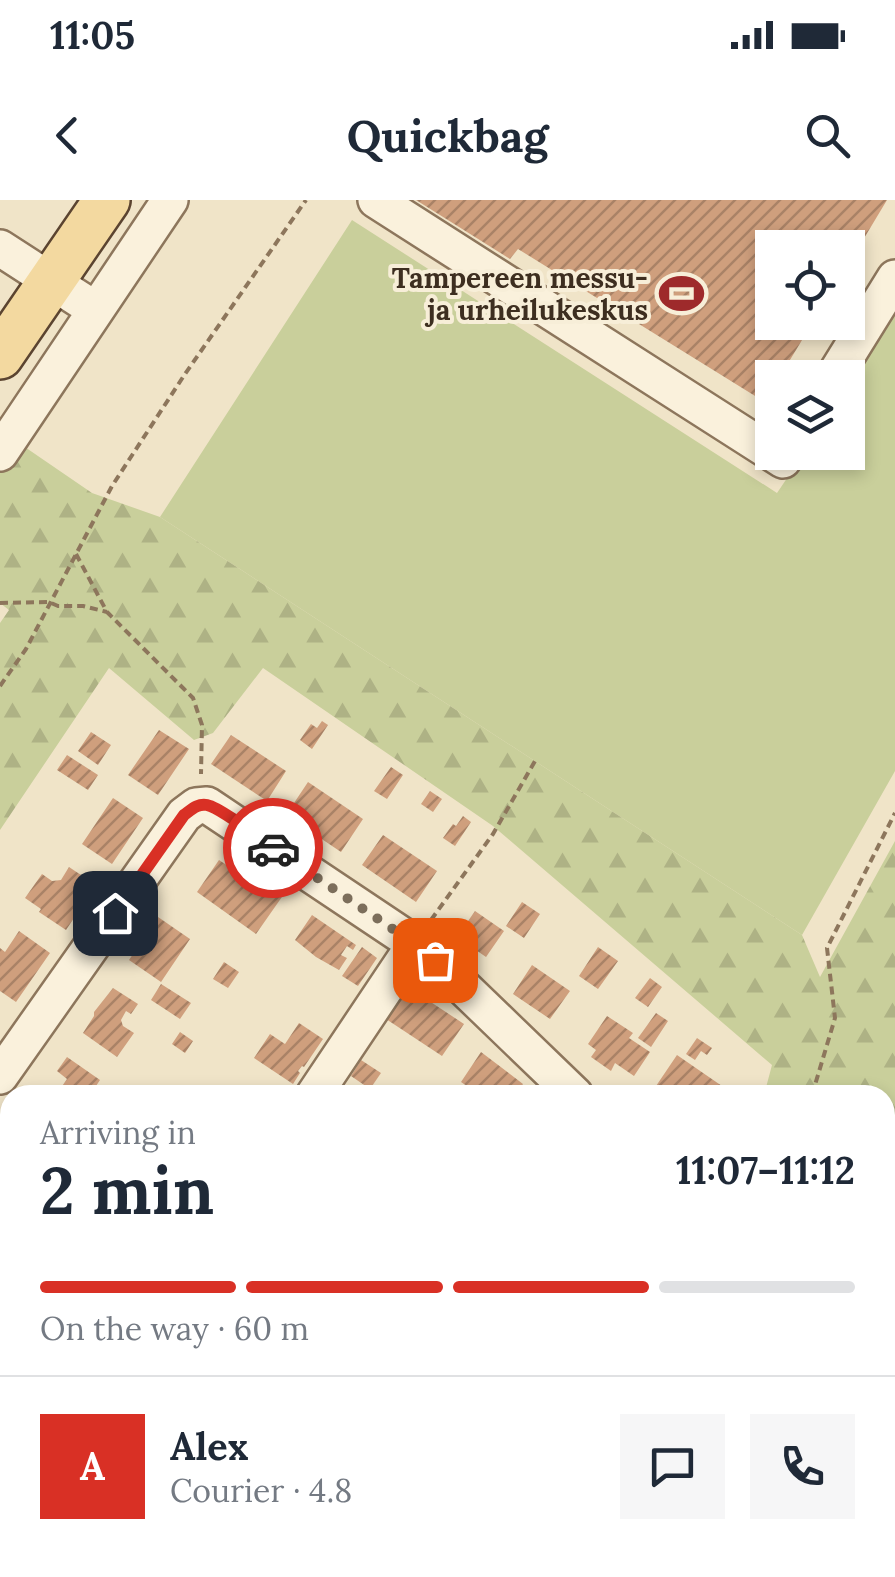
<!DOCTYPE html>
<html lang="en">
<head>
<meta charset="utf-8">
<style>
  :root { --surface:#fff; --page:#f6f6f7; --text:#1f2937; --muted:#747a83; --line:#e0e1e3; --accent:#d93025 }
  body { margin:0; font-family:Lora,serif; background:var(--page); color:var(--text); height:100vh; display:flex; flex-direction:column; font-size:38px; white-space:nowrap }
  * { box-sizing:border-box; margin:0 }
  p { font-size:32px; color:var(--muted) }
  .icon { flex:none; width:55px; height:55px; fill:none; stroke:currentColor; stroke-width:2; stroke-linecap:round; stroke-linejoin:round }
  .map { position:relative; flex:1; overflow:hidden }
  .sheet { position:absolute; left:0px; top:885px; width:895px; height:492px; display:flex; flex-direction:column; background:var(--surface); border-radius:30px 30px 0 0; box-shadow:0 5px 15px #0003 }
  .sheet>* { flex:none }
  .fabs { position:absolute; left:755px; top:30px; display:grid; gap:20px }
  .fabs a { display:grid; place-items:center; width:110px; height:110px; border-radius:0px; background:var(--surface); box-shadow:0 5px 15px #0003; font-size:50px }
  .pin { position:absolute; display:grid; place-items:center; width:85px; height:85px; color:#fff; margin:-42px; border-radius:20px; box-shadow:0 5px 15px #0006 }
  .courier { position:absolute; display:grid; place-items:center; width:100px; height:100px; margin:-50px; border:8px solid #d93025; border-radius:50%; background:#fff; color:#222; box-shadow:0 2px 12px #0007 }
  .summary em { font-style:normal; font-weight:800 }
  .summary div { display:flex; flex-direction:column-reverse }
  .summary { display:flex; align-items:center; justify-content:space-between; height:170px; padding:0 40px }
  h1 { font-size:65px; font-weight:800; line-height:75px }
  .bar { display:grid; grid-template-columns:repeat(4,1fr); gap:15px 10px; align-content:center; height:120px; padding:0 40px }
  .bar i { height:12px; border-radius:8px; background:var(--line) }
  .bar .active { background:var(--accent) }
  .bar p { grid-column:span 4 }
  .line { display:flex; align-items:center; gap:25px; padding:0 40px; border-top:2px solid var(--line) }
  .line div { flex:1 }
  .round { display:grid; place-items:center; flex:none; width:105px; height:105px; border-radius:0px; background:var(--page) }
  .status { display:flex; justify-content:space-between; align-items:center; height:70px; padding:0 50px; background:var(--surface); direction:ltr }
  .status svg { height:28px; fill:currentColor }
  header { display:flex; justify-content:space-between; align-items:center; height:130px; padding:0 40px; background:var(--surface); font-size:45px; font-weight:800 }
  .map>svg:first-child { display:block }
</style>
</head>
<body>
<div class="status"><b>11:05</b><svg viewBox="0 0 49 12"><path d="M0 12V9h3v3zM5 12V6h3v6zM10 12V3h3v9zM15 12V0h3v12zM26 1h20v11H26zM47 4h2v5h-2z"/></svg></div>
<header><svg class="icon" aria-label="back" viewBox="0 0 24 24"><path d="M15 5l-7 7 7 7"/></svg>Quickbag<svg class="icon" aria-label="search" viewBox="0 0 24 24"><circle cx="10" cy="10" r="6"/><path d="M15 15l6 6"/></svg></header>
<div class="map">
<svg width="895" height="1377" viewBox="0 0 895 1377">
  <defs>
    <pattern id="forest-firs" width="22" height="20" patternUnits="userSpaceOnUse" patternTransform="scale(2.5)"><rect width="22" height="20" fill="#c9cf9b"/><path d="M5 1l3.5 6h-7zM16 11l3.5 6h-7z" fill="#aeb285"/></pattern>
    <pattern id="building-hatch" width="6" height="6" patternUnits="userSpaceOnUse" patternTransform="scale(2.5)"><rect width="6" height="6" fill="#cf9f7d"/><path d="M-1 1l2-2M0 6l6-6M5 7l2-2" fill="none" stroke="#a98266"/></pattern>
  </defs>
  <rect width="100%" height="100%" fill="#f0e4c8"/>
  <path fill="#c9cf9b" d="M352,20L777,293L804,253L848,252V183L895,109V571L802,735L160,317Z"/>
  <path fill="url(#forest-firs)" d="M0,230L92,293L160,317L802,735L820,777L895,641V1377H649L651,1368H885V895H764L772,865L493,626L263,468L213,533L194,540L109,468L0,630V423L9,410L0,403Z"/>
  <path fill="url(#building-hatch)" d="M416,0H887L848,65V48H772V122H813L779,178H772V189L765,202L518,49L510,59Z
    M322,521L328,525L312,549L300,540L311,524L317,528Z
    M159,530L189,549L158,595L128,575Z
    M91,532L111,545L98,565L78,551Z
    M231,535L286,571L267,601L211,564Z
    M67,555L98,575L88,590L57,570Z
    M391,567L403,575L387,599L374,591Z
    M308,582L363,619L341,652L286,615Z
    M430,591L442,599L433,612L421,604Z
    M113,598L143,618L112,664L82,644Z
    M463,616L471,622L455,646L443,638L453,624L456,626Z
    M383,635L437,671L416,702L362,665Z
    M219,660L255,684L260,677L284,694L256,734L197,692Z
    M69,667L96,685L66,730L39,712L41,709L25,698L42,674L52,681L61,680Z
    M522,702L540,714L524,738L506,726Z
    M475,711L504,731L486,757L473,748L474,746L470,743L469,745L457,737Z
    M312,715L356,745L353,750L347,746L341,755L347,758L339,770L316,757L295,740Z
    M158,717L190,739L161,782L129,760Z
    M19,731L50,753L16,802L0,791V748L5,752Z
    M362,747L377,758L358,786L342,776Z
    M598,747L618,761L598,789L579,776Z
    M224,762L239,772L228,788L213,779Z
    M532,765L570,791L550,819L513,794Z
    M650,778L662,787L648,807L635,798Z
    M161,784L191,803L180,819L151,800Z
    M408,787L464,824L442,856L386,819Z
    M113,788L138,804L131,814L126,811L121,820L123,826L134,833L117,857L83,833L94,816V812Z
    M656,813L668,821L651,847L638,838Z
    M607,816L633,833L629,838L650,852L634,876L615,863L611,871L591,857L596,850L588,844Z
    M299,823L323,839L304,867L302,866L298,871L300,873L293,884L254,858L270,834L285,844Z
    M180,832L193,841L185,853L172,844Z
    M697,838L712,848L707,855L701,851L695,860L686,854Z
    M481,852L523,884L516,895H480L461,882Z
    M677,855L735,895H663L654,889Z
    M67,857L100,880L90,895H56L67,879L57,871Z
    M361,860L381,873L370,889L351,876Z
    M10,940V983L0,976V954Z
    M0,1077L10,1084V1105L0,1099Z
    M11,1368H52L46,1377H4Z
    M405,1368H435L441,1372L445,1368L459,1377H399Z
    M546,1368H591L590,1377H545Z"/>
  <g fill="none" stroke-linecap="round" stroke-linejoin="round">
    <defs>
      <path id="minor" d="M376,0L783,260L787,252
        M0,48L96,110
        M833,178L895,78
        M0,253L170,0
        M0,876L184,615L196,606L207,605L415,744L435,760L575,895
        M314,895L415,744
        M0,1322L10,1308
        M320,1368L334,1377
        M511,1377L513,1368"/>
      <path id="major" d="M0,156L107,0"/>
    </defs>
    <use href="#minor" stroke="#8d765c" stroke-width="40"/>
    <use href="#major" stroke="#5b4430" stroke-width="50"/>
    <path stroke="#8d765c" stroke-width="4" stroke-dasharray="8 5" stroke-linecap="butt" d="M76,354L107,412L193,498L202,525L201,574
      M0,403L49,402L58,406H83L107,412
      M0,486L26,449L112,286L185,174L306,0
      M431,720L493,634L535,561
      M812,895L835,818L827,748L895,613
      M885,982L895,972
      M885,1046L895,1050
      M0,1118L10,1124
      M885,1253L895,1254
      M760,1368L761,1377"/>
    <use href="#minor" stroke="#faf1dc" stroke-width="35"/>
    <use href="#major" stroke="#f3d9a0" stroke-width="45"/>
  </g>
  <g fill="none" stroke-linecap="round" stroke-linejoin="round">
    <path stroke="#7c6e5b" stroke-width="10" stroke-dasharray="0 18" d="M273,648L415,744L435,760"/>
    <path stroke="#d93025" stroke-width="12" d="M115,713L184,615C191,610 198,603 207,605C221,608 259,638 273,648"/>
  </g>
  <defs>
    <symbol id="stadium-bare" viewBox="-9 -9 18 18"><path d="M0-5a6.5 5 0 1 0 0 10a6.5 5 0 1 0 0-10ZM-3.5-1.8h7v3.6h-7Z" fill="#9e2a2b" stroke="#f7eed8" stroke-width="2.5" paint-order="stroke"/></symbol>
  </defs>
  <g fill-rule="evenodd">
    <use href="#stadium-bare" x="650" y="62" width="63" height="63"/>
  </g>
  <g text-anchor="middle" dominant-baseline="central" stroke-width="8" stroke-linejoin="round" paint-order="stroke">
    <g font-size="28" font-weight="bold" fill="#3d2e20" stroke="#f7eed8" text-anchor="end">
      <text x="648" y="78">Tampereen messu-<tspan x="648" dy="32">ja urheilukeskus</tspan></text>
    </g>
  </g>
</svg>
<div class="fabs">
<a><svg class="icon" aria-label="locate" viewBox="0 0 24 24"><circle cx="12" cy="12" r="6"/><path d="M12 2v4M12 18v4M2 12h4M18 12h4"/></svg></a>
<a><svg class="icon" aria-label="layers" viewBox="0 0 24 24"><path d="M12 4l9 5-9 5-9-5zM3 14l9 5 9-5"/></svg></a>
</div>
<div class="pin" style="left:435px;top:760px;background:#ea580c"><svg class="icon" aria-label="bag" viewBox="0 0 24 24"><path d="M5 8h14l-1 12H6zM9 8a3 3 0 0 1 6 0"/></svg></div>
<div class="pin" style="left:115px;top:713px;background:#1f2937"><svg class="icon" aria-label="home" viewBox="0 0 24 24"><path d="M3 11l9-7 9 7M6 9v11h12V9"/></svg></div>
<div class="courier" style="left:273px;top:648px"><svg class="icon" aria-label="car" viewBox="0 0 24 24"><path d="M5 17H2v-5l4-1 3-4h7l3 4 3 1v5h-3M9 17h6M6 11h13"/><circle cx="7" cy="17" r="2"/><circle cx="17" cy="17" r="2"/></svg></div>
<section class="sheet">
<div class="summary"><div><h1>2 min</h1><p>Arriving in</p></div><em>11:07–11:12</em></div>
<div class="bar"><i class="active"></i><i class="active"></i><i class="active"></i><i></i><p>On the way · 60 m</p></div>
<div class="line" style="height:180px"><b class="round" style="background:var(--accent);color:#fff">A</b><div><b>Alex</b><p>Courier · 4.8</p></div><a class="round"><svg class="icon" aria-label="chat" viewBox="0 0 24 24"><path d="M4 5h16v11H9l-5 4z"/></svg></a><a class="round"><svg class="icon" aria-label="phone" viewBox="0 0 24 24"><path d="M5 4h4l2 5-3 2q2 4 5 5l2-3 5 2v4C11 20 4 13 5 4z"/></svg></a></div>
</section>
</div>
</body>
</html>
